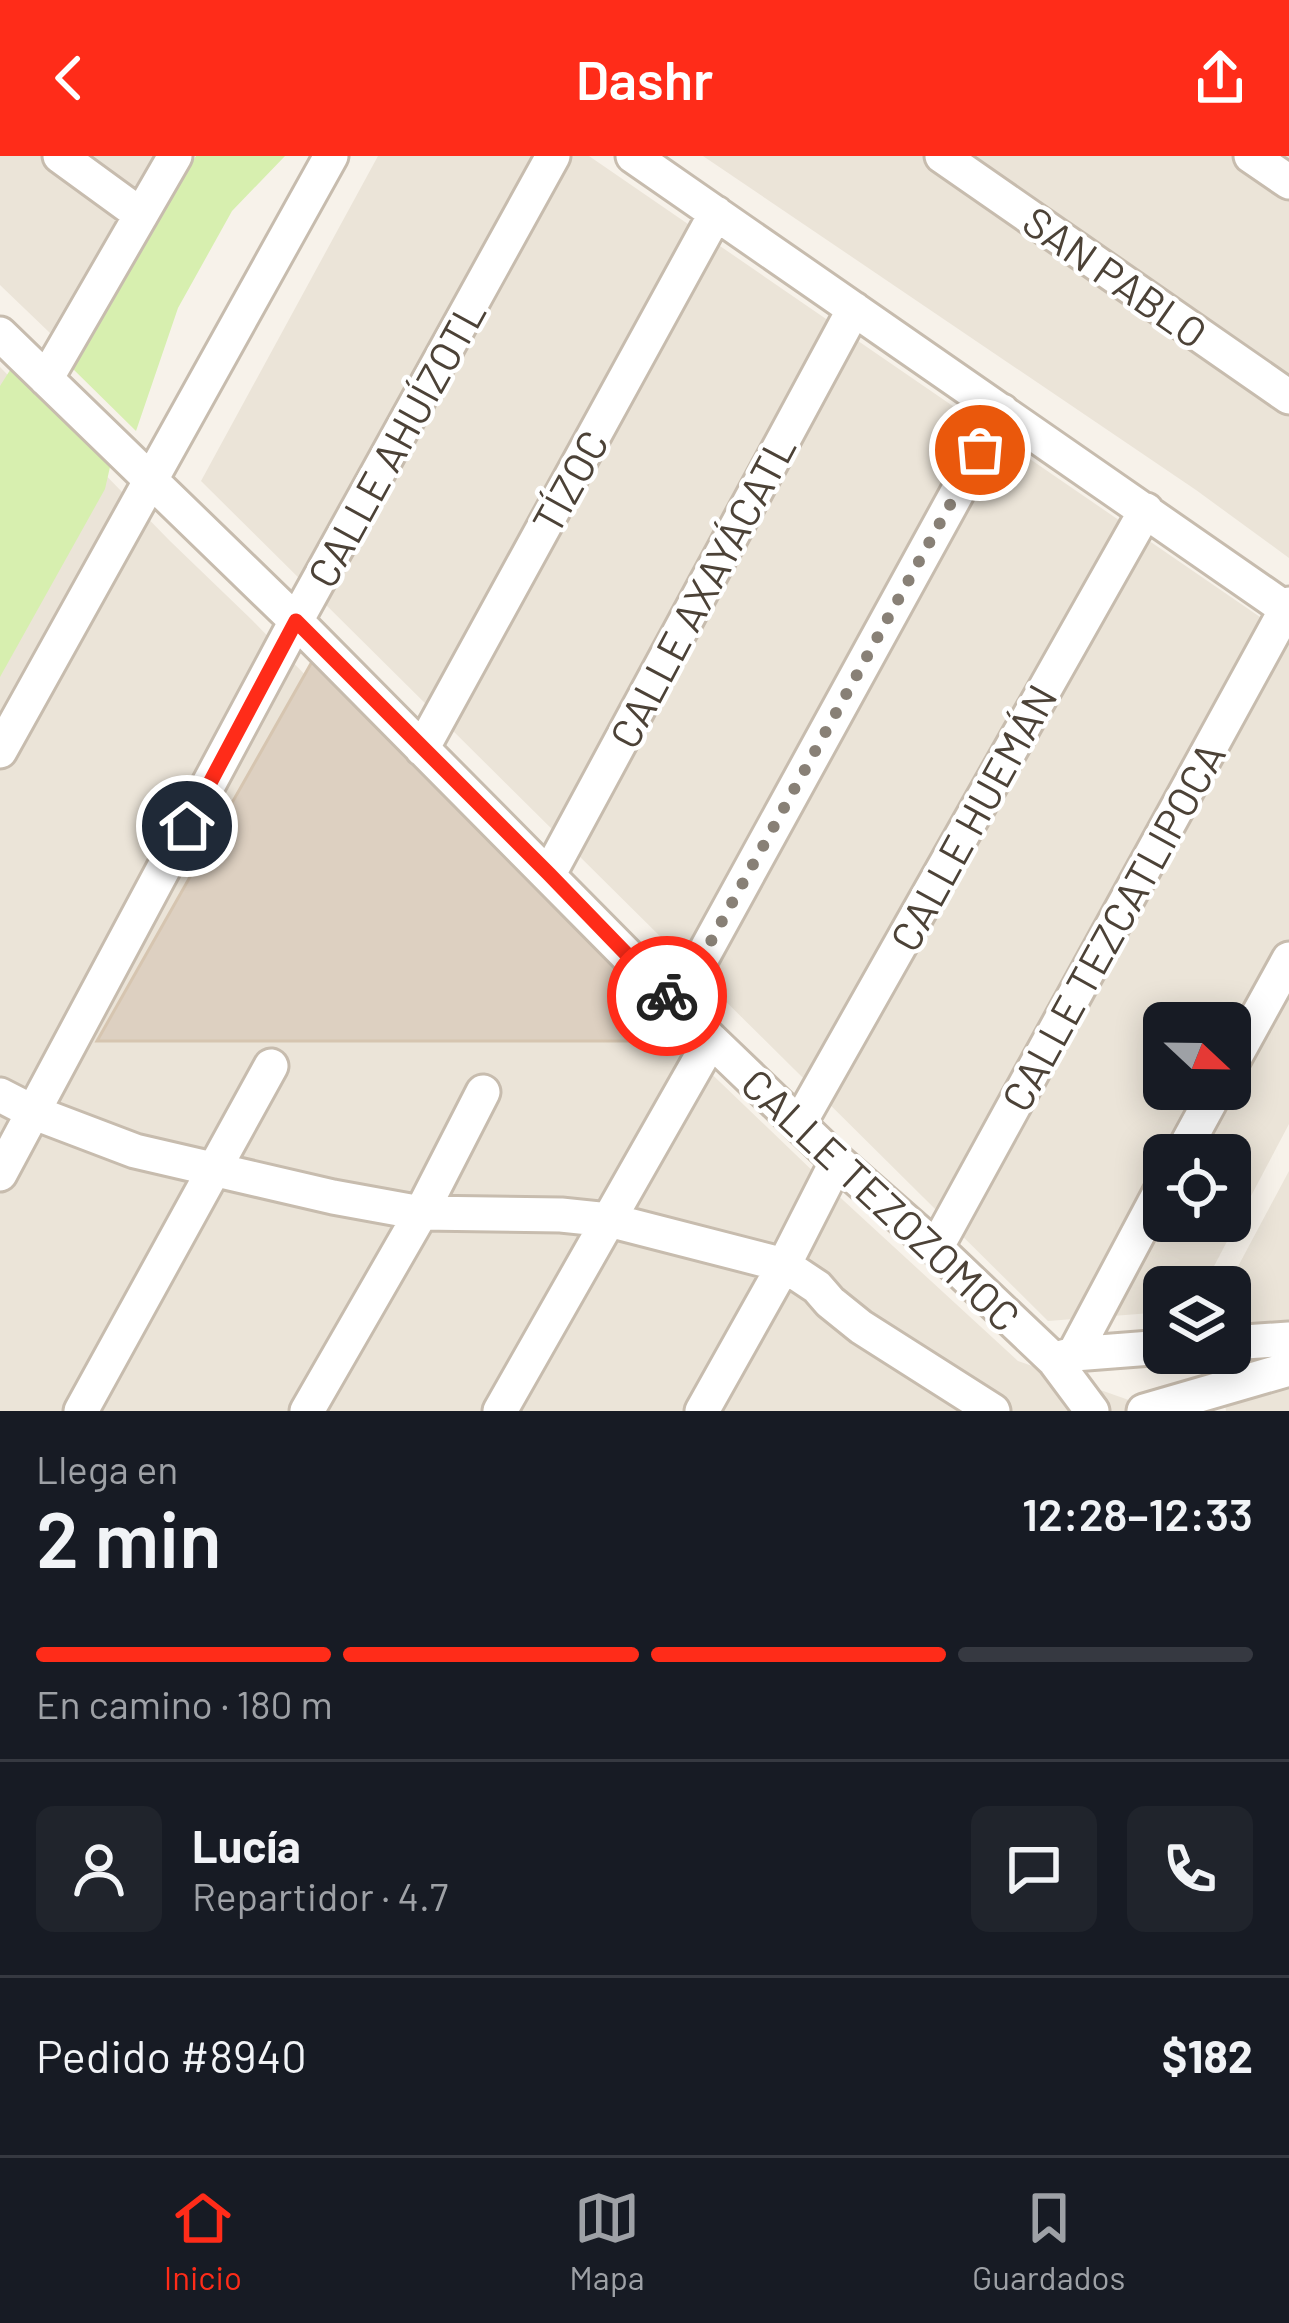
<!DOCTYPE html>
<html lang="es">
<head>
<meta charset="utf-8">
<style>
  :root { --surface:#171b24; --page:#20242c; --text:#f1f3f6; --muted:#9ea1a6; --line:#363941; --accent:#ff2c19 }
  body { margin:0; font-family:Barlow,sans-serif; background:var(--page); color:var(--text); height:100vh; display:flex; flex-direction:column; font-size:45px; white-space:nowrap }
  * { box-sizing:border-box; margin:0 }
  p { font-size:39px; color:var(--muted) }
  .icon { flex:none; width:66px; height:66px; fill:none; stroke:currentColor; stroke-width:2; stroke-linecap:round; stroke-linejoin:round }
  .map { position:relative; height:1255px; overflow:hidden }
  .sheet { display:flex; flex-direction:column; background:var(--surface); flex:1 }
  .sheet>* { flex:none }
  .needle { width:78px; rotate:112deg }
  .buttons { position:absolute; left:1143px; top:846px; display:grid; gap:24px }
  .buttons a { display:grid; place-items:center; width:108px; height:108px; border-radius:18px; background:var(--surface); box-shadow:0 6px 30px #0003; font-size:60px }
  .pin { position:absolute; display:grid; place-items:center; width:102px; height:102px; color:#fff; margin:-51px; border:6px solid #fff; border-radius:50%; box-shadow:0 3px 12px #0007 }
  .courier { position:absolute; display:grid; place-items:center; width:120px; height:120px; margin:-60px; border:9px solid #ff2c19; border-radius:50%; background:#fff; color:#222; box-shadow:0 3px 15px #0007 }
  .summary em { font-style:normal; font-weight:600 }
  .summary div { display:flex; flex-direction:column-reverse }
  .summary { display:flex; align-items:center; justify-content:space-between; height:204px; padding:0 36px }
  h1 { font-size:78px; font-weight:600; line-height:90px }
  .bar { display:grid; grid-template-columns:repeat(4,1fr); gap:18px 12px; align-content:center; height:144px; padding:0 36px }
  .bar i { height:15px; border-radius:9px; background:var(--line) }
  .bar .on { background:var(--accent) }
  .bar p { grid-column:span 4 }
  .line { display:flex; align-items:center; gap:30px; padding:0 36px; border-top:3px solid var(--line) }
  .line div { flex:1 }
  .round { display:grid; place-items:center; flex:none; width:126px; height:126px; border-radius:18px; background:var(--page) }
  header { display:flex; justify-content:space-between; align-items:center; height:156px; padding:0 36px; background:var(--accent); color:#fff; font-size:54px; font-weight:600 }
  .dock { display:flex; justify-content:space-around; align-items:center; height:168px; border-top:3px solid var(--line); background:var(--surface); font-size:33px; color:var(--muted) }
  .dock a { display:grid; justify-items:center; gap:6px }
  .dock .on { color:var(--accent) }
  .map>svg:first-child { display:block }
</style>
</head>
<body>
<header><svg class="icon" aria-label="back" viewBox="0 0 24 24"><path d="M15 5l-7 7 7 7"/></svg>Dashr<svg class="icon" aria-label="share" viewBox="0 0 24 24"><path d="M12 15V3M7 8l5-5 5 5M5 13v7h14v-7"/></svg></header>
<div class="map">
<svg width="1289" height="1255" viewBox="0 0 1289 1255">
  <rect width="100%" height="100%" fill="#f7f2ea"/>
  <path fill="#ebe4d8" fill-rule="evenodd" d="M0,0H153L50,177L0,129Z
    M378,0H589L1289,481V968L1203,1131H1164V1156L1048,1165L201,325ZM1164,867H1230V933H1164ZM1164,999H1230V1065H1164Z
    M703,0H1289V402L1196,334Z
    M0,211L170,385L252,464L424,642L844,1045L1018,1205L1160,1255H0Z
    M1289,1015V1255H1226L1217,1197H1230V1131H1227Z"/>
  <path fill="#d7efaf" d="M196,0H285L232,55L178,152L136,275L71,211Z
    M12,211L110,311L105,333L0,521V230Z"/>
  <path fill="#ddd0c1" stroke="#d6c5b0" stroke-width="3" d="M313,504L686,885H97Z"/>
  <g fill="none" stroke-linecap="round" stroke-linejoin="round">
    <defs>
      <path id="minor" d="M60,0L141,59
        M633,0L1289,455
        M942,0L1289,241
        M1251,0L1289,26
        M0,178L296,465L711,884L837,1005L936,1092L1054,1204L1092,1255
        M46,223L175,0
        M422,593L716,57
        M0,595L331,0
        M549,718L854,153
        M676,849L1002,255
        M1230,910L1289,803
        M0,939L35,957L135,995L333,1041L421,1057L561,1059L609,1064L784,1109L817,1131L830,1146L861,1171L993,1255
        M799,968L1146,354
        M1181,999L1217,933
        M0,1018L296,465L553,0
        M936,1092L1289,448
        M1230,1187L1289,1183
        M1074,1198L1164,1029
        M1059,1202L1074,1198L1164,1191
        M81,1255L271,910
        M307,1255L421,1057L483,936
        M500,1255L711,884
        M702,1255L784,1109L837,1005
        M1144,1255L1289,1213"/>
    </defs>
    <use href="#minor" stroke="#c7bcae" stroke-width="39"/>
    <use href="#minor" stroke="#fff" stroke-width="33"/>
  </g>
  <g fill="none" stroke-linecap="round" stroke-linejoin="round">
    <path stroke="#888076" stroke-width="12" stroke-dasharray="0 21.6" d="M667,840L676,849L980,294"/>
    <path stroke="#ff2c19" stroke-width="15" d="M187,670L296,465L549,718L667,840"/>
  </g>
  <g text-anchor="middle" dominant-baseline="central" stroke-width="9" stroke-linejoin="round" paint-order="stroke">
    <g font-size="42" fill="#4c4237" stroke="#fff">
      <text transform="translate(1116 120) rotate(35)">SAN PABLO</text>
      <text transform="translate(395 287) rotate(-61)">CALLE AHUÍZOTL</text>
      <text transform="translate(569 325) rotate(-61)">TÍZOC</text>
      <text transform="translate(701 435) rotate(-62)">CALLE AXAYÁCATL</text>
      <text transform="translate(972 661) rotate(-61)">CALLE HUEMÁN</text>
      <text transform="translate(1112 770) rotate(-61)">CALLE TEZCATLIPOCA</text>
      <text transform="translate(882 1043) rotate(43)">CALLE TEZOZOMOC</text>
    </g>
  </g>
</svg>
<div class="buttons">
<a><svg class="needle" viewBox="-14 -14 28 28"><path d="M0-13l5 13h-10z" fill="#e53935"/><path d="M0 13l5-13h-10z" fill="#9ea1a6"/></svg></a>
<a><svg class="icon" aria-label="locate" viewBox="0 0 24 24"><circle cx="12" cy="12" r="6"/><path d="M12 2v4M12 18v4M2 12h4M18 12h4"/></svg></a>
<a><svg class="icon" aria-label="layers" viewBox="0 0 24 24"><path d="M12 4l9 5-9 5-9-5zM3 14l9 5 9-5"/></svg></a>
</div>
<div class="pin" style="left:980px;top:294px;background:#ea580c"><svg class="icon" aria-label="bag" viewBox="0 0 24 24"><path d="M5 8h14l-1 12H6zM9 8a3 3 0 0 1 6 0"/></svg></div>
<div class="pin" style="left:187px;top:670px;background:#1f2937"><svg class="icon" aria-label="home" viewBox="0 0 24 24"><path d="M3 11l9-7 9 7M6 9v11h12V9"/></svg></div>
<div class="courier" style="left:667px;top:840px"><svg class="icon" aria-label="bike" viewBox="0 0 24 24"><circle cx="6" cy="16" r="4"/><circle cx="18" cy="16" r="4"/><path d="M6 16l4-8h5l3 8M10 8l3 8H6M13 5h3"/></svg></div>
</div>
<section class="sheet">
<div class="summary"><div><h1>2 min</h1><p>Llega en</p></div><em>12:28–12:33</em></div>
<div class="bar"><i class="on"></i><i class="on"></i><i class="on"></i><i></i><p>En camino · 180 m</p></div>
<div class="line" style="height:216px"><a class="round"><svg class="icon" aria-label="person" viewBox="0 0 24 24"><circle cx="12" cy="8" r="4"/><path d="M4 21q1-7 8-7t8 7"/></svg></a><div><b>Lucía</b><p>Repartidor · 4.7</p></div><a class="round"><svg class="icon" aria-label="chat" viewBox="0 0 24 24"><path d="M4 5h16v11H9l-5 4z"/></svg></a><a class="round"><svg class="icon" aria-label="phone" viewBox="0 0 24 24"><path d="M5 4h4l2 5-3 2q2 4 5 5l2-3 5 2v4C11 20 4 13 5 4z"/></svg></a></div>
<div class="line" style="height:156px"><div>Pedido #8940</div><b>$182</b></div>
</section>
<nav class="dock">
<a class="on"><svg class="icon" aria-label="home" viewBox="0 0 24 24"><path d="M3 11l9-7 9 7M6 9v11h12V9"/></svg>Inicio</a>
<a><svg class="icon" aria-label="map" viewBox="0 0 24 24"><path d="M3 6l6-2 6 2 6-2v14l-6 2-6-2-6 2zM9 4v14M15 6v14"/></svg>Mapa</a>
<a><svg class="icon" aria-label="saved" viewBox="0 0 24 24"><path d="M7 4h10v16l-5-4-5 4z"/></svg>Guardados</a>
</nav>
</body>
</html>
